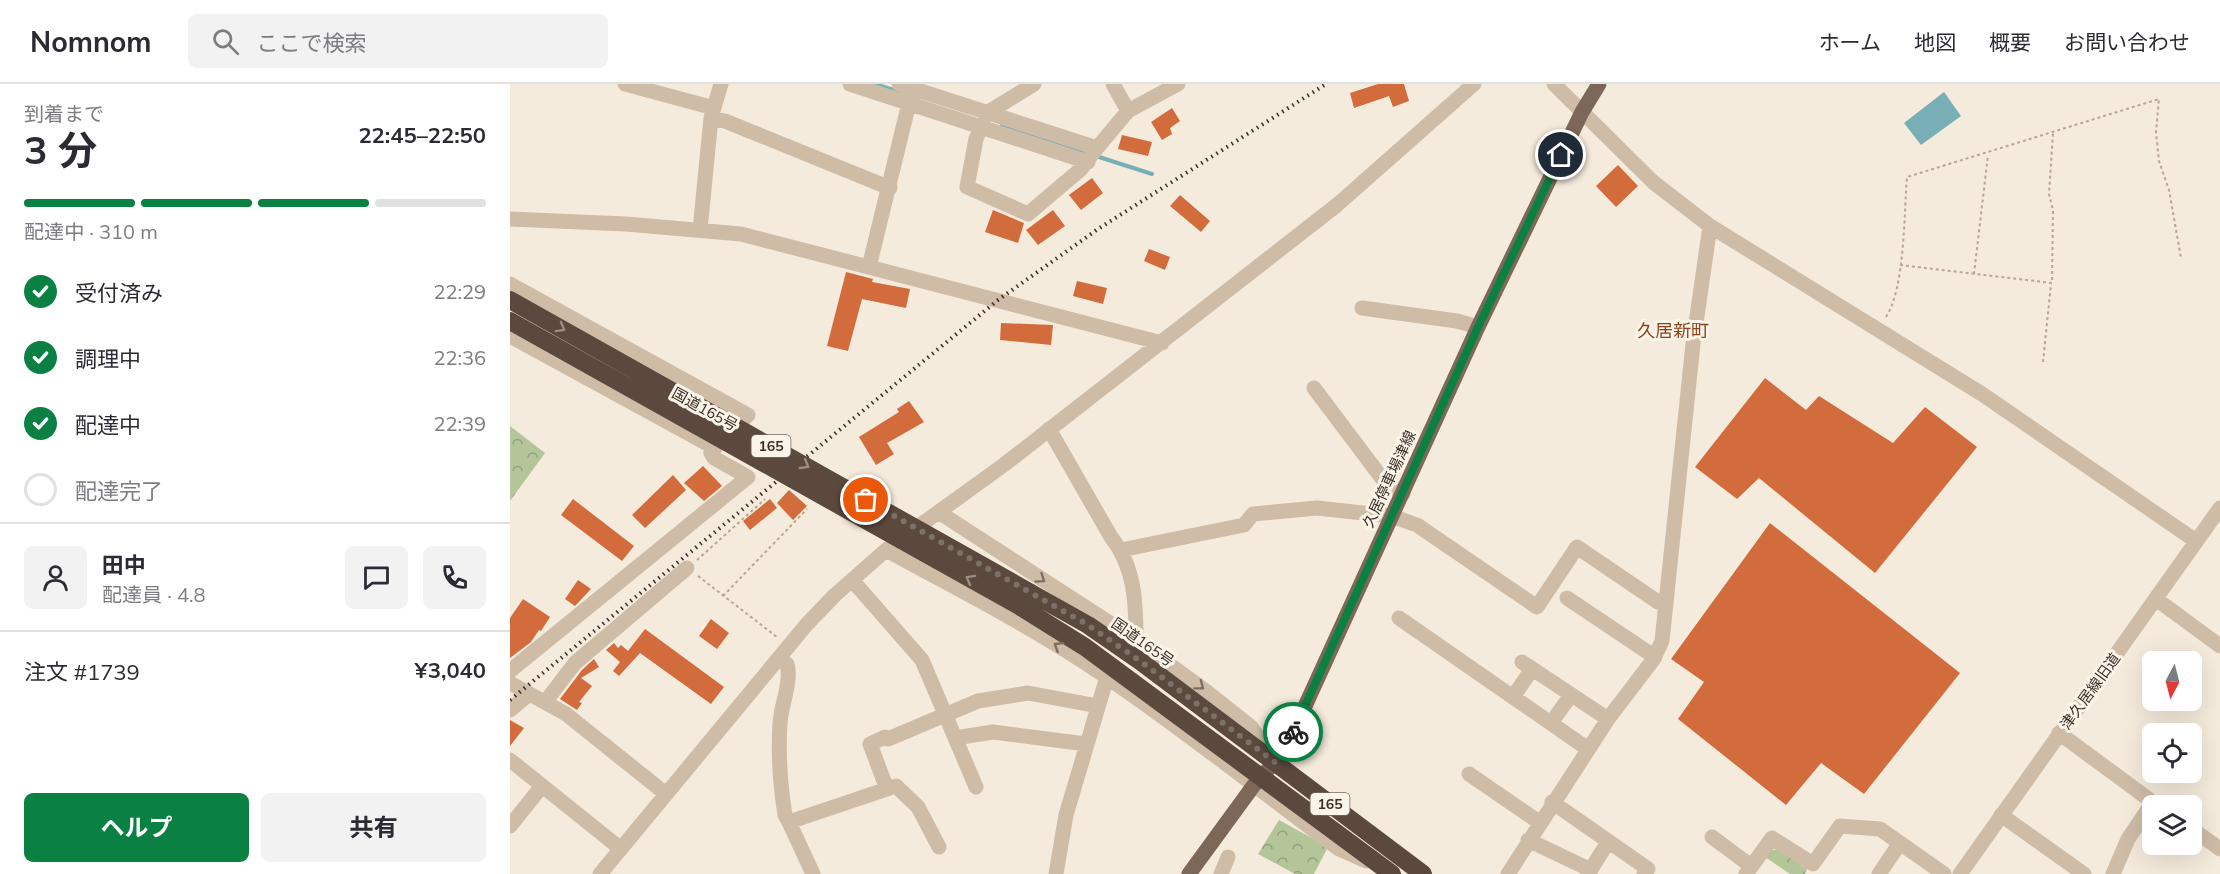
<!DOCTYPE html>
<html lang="ja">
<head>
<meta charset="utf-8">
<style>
  :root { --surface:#fff; --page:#f2f2f3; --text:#2b2b33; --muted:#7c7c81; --line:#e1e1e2; --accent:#0b8043 }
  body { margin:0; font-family:Mulish,"Noto Sans JP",sans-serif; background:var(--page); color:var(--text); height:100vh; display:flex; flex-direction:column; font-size:22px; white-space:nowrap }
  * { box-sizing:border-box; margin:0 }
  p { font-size:20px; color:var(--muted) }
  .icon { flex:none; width:33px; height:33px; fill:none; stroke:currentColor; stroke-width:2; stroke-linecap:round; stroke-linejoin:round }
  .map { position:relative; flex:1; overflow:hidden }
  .side { display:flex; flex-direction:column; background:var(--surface); width:510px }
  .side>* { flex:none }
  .needle { width:39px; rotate:187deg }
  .buttons { position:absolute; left:1632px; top:567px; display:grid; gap:12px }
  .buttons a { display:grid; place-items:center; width:60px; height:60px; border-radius:9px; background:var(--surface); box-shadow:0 6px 24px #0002; font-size:30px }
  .pin { position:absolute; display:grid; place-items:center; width:51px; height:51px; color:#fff; margin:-26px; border:3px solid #fff; border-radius:50%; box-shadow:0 2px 6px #0007 }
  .courier { position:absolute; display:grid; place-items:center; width:60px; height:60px; margin:-30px; border:4px solid #0b8043; border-radius:50%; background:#fff; color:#222; box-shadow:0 2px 8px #0007 }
  .head em { font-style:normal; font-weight:700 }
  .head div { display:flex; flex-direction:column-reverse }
  .head { display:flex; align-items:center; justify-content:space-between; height:102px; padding:0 24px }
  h1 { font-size:39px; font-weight:700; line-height:45px }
  .bar { display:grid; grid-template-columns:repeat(4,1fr); gap:9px 6px; align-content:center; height:72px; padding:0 24px }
  .bar i { height:8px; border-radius:4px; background:var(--line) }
  .bar .on { background:var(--accent) }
  .bar p { grid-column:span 4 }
  .line { display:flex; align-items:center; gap:15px; padding:0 24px; border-top:2px solid var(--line) }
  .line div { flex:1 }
  .round { display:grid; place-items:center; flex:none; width:63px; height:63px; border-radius:9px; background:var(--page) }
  ol { padding:0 24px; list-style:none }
  li { display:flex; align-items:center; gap:18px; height:66px }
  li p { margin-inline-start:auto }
  li .icon { padding:6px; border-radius:50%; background:var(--accent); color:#fff; stroke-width:4 }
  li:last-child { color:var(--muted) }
  li i { width:33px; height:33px; border:3px solid var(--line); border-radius:50% }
  .action { display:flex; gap:12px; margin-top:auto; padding:12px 24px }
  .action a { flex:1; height:69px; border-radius:9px; background:var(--accent); color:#fff; font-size:24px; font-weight:700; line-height:69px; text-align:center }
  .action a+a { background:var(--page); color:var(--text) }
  header { display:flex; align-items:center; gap:36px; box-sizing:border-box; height:84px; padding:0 30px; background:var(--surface); border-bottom:2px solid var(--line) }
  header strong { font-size:28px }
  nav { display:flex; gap:33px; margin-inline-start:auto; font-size:21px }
  .search { width:420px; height:54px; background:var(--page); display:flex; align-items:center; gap:15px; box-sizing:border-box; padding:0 21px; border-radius:9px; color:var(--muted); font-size:22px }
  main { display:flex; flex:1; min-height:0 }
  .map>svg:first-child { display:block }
</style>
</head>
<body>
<header>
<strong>Nomnom</strong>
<div class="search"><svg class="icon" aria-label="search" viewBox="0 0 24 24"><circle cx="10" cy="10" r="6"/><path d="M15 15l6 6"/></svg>ここで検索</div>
<nav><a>ホーム</a><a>地図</a><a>概要</a><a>お問い合わせ</a></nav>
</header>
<main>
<section class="side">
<div class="head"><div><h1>3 分</h1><p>到着まで</p></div><em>22:45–22:50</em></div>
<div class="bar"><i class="on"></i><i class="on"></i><i class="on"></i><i></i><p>配達中 · 310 m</p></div>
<ol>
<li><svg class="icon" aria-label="check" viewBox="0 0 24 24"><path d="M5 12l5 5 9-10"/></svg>受付済み<p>22:29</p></li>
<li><svg class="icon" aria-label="check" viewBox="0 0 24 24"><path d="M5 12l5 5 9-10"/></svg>調理中<p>22:36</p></li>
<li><svg class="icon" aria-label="check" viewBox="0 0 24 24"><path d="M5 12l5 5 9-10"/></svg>配達中<p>22:39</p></li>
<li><i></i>配達完了</li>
</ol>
<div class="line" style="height:108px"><a class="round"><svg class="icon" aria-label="person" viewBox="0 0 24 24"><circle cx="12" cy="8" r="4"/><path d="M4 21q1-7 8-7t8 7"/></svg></a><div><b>田中</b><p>配達員 · 4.8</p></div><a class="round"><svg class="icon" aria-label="chat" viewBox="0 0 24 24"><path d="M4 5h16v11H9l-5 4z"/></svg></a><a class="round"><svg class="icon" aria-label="phone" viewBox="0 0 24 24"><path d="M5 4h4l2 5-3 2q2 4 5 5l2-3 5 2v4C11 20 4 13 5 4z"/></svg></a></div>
<div class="line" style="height:78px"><div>注文 #1739</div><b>¥3,040</b></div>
<div class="action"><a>ヘルプ</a><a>共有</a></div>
</section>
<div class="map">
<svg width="1710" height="790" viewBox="0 0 1710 790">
  <defs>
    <pattern id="park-crowns" width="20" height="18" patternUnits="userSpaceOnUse" patternTransform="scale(1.5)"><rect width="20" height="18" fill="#b4c59a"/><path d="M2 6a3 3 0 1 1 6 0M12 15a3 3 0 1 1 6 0" fill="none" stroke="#93a07e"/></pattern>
  </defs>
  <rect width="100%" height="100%" fill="#f5ebdc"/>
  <path fill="url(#park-crowns)" d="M0,342L35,369L0,417Z
    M769,736L818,763L804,790H785L748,770Z
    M1267,765L1297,785L1295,790H1280L1255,773L1260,767Z"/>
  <path fill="#78aeb5" d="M1434,8L1451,32L1411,61L1394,39Z"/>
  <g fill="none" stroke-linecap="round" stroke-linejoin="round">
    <path stroke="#78aeb5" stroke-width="4" d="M365,0L390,8
      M492,41L579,70
      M586,72L642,90"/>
  </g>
  <path fill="#d26c3d" d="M868,0H894L899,17L883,23L879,12L844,24L840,9Z
    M662,24L670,37L660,44L662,50L652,56L641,38Z
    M612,51L642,58L638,72L608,65Z
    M1108,81L1128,102L1106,123L1086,102Z
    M582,94L593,109L571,126L559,111Z
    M670,111L700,137L691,148L660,122Z
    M483,126L514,139L508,159L475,148Z
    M543,126L555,142L528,161L516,146Z
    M639,165L660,173L655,186L634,177Z
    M336,188L363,195L362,198L400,205L396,224L352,215L338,267L317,262Z
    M567,197L597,204L593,220L563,212Z
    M491,239L543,241L541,261L490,256Z
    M1255,294L1296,326L1309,312L1383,359L1415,323L1467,363L1365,489L1249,394L1227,415L1185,383Z
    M399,317L414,338L377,359L384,370L366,381L349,353L389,328L387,325Z
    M193,382L212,402L194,417L174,399Z
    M163,391L176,406L135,444L122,431Z
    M279,406L297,422L283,436L267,419Z
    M63,415L124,462L112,477L51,431Z
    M260,415L267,424L240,446L233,437Z
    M1260,439L1450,589L1354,710L1311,679L1276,721L1168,635L1194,598L1161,575Z
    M68,496L81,505L65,522L55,515Z
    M13,515L40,533L31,547L29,546L21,558L0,574V534Z
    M201,535L219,549L207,565L189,552Z
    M135,545L214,603L201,620L130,569L109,592L103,587L110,578L96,566L104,559L108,564L111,561L118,567Z
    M84,575L89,583L71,594L82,602L69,618L72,619L67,626L50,615L72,586Z
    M0,636L14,644L0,662Z"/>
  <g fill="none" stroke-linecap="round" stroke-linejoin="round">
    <path stroke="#baa591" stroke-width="2" stroke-dasharray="3 3" stroke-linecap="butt" d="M1390,181L1542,199L1543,126L1539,110L1543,49
      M1464,190L1478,71
      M1376,233C1395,204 1394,129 1397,93L1649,15L1646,48L1649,77L1659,106L1671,174
      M1533,278L1541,200
      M187,476L255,415
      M188,492L267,553
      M213,512L297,425"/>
    <path stroke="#cebca7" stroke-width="15" d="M115,0L204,24
      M340,0L578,78
      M389,0L587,64L618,27L603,0
      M524,0L477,29L466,55L457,103L518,130L571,85L587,64
      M1044,0L1143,98L1200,142L1472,310L1686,457
      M618,27L668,0
      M201,34L215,37L380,104
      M0,135L116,140L231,150L652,259
      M190,146L201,34L211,0
      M359,183L401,11
      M0,200L238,331L219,349
      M852,224L947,237L968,243
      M0,252L205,364L201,369L204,374L238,393L0,587
      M804,304L874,397L893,410
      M539,345L601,453C625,483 626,519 626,556
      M430,429L626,556L693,605L741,643L761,672
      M376,466C451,507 527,545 598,594C677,648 752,708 829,765L856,777
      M611,466L734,441L743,430L807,424L881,432L907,441L1027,523L1067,463L1148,518L1156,521
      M342,496L412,576L466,703
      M1057,514L1145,573
      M1646,515L1710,562
      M889,534L1078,665
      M1012,578L1098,635
      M277,580C282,597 271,621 270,639C268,671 270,700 275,731L279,738
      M0,599L56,630L156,710
      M1003,613L1022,585
      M38,618L39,613L65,579L177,484
      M0,626L18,611
      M1041,639L1061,611
      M1549,649L1648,722
      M445,654L483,648L576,660
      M0,676L111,765
      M959,690L1029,738
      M377,705L360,660L375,653L378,655L468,617L518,609L588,622
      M1042,718L1138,785L1134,790
      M1491,731L1574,790
      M0,742L32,702
      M1682,745L1710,765
      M1202,753L1241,782
      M1018,756L1081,786
      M90,790L297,540L325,511L376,466L495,380L827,121L964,0
      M303,790L279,738L386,702L408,723L429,763
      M546,790L556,731L597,593
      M711,790L718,773
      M998,790L1098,635L1143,576L1152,557L1183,260L1200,142
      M1078,790L1098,758
      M1236,790L1262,754L1303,780L1330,742L1370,745L1434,790
      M1369,790L1390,759
      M1450,790L1710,424
      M1603,790L1618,755L1643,718"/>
    <path stroke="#7d6758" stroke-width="15" d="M679,790L744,701L765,678L786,642L968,243L1072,28L1089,0"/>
    <path stroke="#5c493e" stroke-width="18" d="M521,509L578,541L630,577L913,790
      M511,523L575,563L882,790"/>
    <path stroke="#3a2f28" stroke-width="4" stroke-dasharray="1.5 4.5" stroke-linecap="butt" d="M0,616L488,216L588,145L816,0"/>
    <path stroke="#5c493e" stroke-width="18" d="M0,216L521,509
      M0,237L511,523"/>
  </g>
  <defs><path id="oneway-chevron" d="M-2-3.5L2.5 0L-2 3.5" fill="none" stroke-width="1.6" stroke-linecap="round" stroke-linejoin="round" transform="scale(1.5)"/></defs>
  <g stroke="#9c8d82">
    <use href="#oneway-chevron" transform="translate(51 244) rotate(29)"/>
    <use href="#oneway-chevron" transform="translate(295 381) rotate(30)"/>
    <use href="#oneway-chevron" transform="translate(460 495) rotate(-151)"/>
  </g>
  <g stroke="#7d6e61">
    <use href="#oneway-chevron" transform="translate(531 495) rotate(34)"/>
    <use href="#oneway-chevron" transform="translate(548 562) rotate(-148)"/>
    <use href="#oneway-chevron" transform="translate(690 602) rotate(37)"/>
  </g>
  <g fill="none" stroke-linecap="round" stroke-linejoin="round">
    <path stroke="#7b7167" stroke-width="6" stroke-dasharray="0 10.8" d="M356,416L578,541L630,577L765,678L783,648"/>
    <path stroke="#0b8043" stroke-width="8" d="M783,648L968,243L1051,71"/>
  </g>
  <g text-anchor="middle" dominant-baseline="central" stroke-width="6" stroke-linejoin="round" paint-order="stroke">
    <g fill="#fbf4e9" stroke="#746a62" stroke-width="1.5">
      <rect x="241.5" y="351" width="39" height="22" rx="4.5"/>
      <rect x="800.5" y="709" width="39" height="22" rx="4.5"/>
    </g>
    <g font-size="14" font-weight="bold" fill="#3a2f28">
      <text x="261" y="362">165</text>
      <text x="820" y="720">165</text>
    </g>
    <g font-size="15" fill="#3a2f28" stroke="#fbf4e9">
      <text transform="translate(195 325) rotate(29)">国道165号</text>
      <text transform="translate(879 395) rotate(-65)">久居停車場津線</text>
      <text transform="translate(633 558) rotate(35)">国道165号</text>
      <text transform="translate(1580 607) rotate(-54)">津久居線旧道</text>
    </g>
    <g font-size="18" fill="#913e19" stroke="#fbf4e9">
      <text x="1163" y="246">久居新町</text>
    </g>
  </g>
</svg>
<div class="buttons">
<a><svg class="needle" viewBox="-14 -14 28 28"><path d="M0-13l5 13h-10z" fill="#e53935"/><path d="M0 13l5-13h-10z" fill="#7c7c81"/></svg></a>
<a><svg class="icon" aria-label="locate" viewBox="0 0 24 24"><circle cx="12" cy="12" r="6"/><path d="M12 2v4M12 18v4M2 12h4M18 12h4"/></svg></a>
<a><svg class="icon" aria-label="layers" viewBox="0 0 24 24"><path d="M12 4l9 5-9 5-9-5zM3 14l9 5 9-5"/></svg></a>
</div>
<div class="pin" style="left:356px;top:416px;background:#ea580c"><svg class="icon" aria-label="bag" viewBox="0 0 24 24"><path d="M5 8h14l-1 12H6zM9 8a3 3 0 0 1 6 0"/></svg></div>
<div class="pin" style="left:1051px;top:71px;background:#1f2937"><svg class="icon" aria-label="home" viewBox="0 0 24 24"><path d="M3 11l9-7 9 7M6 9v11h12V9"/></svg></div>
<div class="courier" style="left:783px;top:648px"><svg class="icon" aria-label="bike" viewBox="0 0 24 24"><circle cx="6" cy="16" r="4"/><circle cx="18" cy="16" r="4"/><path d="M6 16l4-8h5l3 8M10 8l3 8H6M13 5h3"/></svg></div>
</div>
</main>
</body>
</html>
